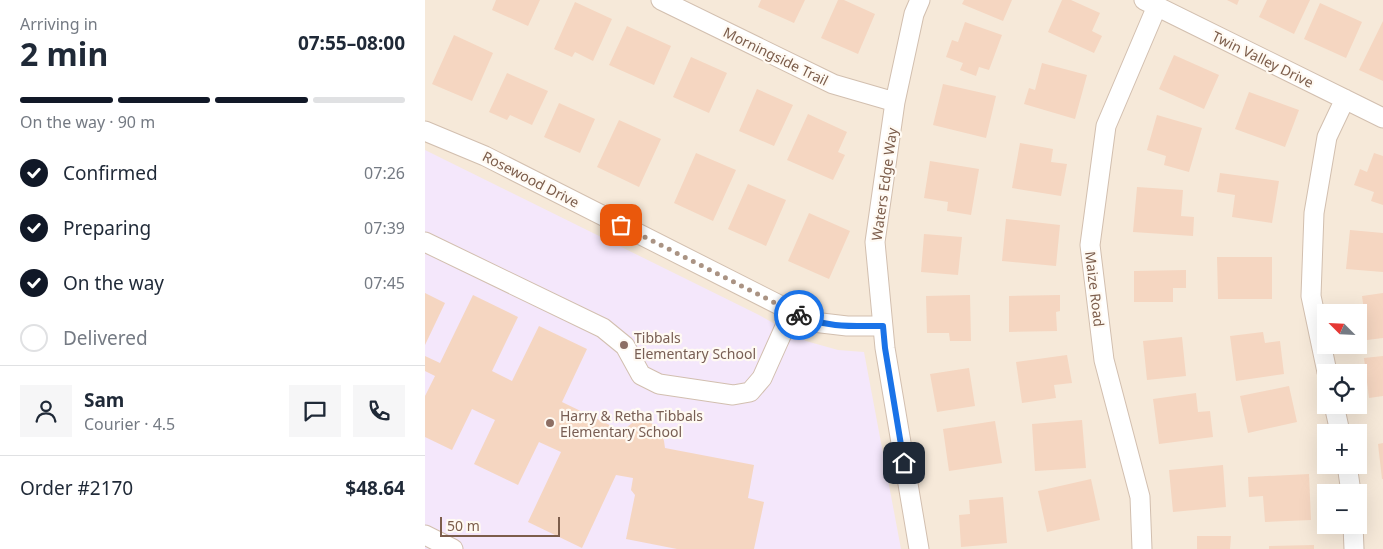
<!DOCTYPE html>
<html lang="en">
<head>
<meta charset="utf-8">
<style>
  :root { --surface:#fff; --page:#f6f6f7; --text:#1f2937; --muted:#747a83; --line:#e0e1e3; --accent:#111827 }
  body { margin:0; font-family:"Noto Sans",sans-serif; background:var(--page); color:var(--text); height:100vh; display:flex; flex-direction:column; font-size:19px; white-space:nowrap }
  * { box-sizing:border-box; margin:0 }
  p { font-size:16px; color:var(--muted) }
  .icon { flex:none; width:28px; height:28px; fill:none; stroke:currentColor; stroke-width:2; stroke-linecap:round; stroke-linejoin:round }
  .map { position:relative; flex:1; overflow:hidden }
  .side { display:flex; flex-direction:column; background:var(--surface); width:425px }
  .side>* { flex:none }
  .needle { width:32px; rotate:294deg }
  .fabs { position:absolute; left:892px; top:304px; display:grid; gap:10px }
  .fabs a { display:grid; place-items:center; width:50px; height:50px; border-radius:0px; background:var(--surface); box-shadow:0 5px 20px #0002; font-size:25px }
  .scale { position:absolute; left:15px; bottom:12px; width:120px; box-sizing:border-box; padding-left:5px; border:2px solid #7c5d4b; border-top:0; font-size:14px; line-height:18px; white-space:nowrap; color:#7c5d4b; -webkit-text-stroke:4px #fffaf3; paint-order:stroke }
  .pin { position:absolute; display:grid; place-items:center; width:42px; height:42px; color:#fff; margin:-21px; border-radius:10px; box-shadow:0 2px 8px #0006 }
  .courier { position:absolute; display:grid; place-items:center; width:50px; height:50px; margin:-25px; border:4px solid #1a73e8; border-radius:50%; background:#fff; color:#222; box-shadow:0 1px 6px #0007 }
  .summary em { font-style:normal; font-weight:700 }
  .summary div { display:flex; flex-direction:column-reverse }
  .summary { display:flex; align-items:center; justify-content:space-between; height:85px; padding:0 20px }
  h1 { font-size:32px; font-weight:700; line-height:38px }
  .bar { display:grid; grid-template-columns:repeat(4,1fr); gap:8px 5px; align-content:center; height:60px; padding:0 20px }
  .bar i { height:6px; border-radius:4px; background:var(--line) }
  .bar .current { background:var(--accent) }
  .bar p { grid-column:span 4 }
  .line { display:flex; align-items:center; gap:12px; padding:0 20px; border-top:1px solid var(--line) }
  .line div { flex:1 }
  .round { display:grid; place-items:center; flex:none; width:52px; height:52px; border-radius:0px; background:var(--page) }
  ol { padding:0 20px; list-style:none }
  li { display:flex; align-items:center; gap:15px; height:55px }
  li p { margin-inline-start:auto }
  li .icon { padding:5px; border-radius:50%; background:var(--accent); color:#fff; stroke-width:4 }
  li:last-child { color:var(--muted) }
  li i { width:28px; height:28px; border:2px solid var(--line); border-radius:50% }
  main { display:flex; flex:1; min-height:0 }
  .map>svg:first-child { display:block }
</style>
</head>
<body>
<main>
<section class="side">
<div class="summary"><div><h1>2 min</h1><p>Arriving in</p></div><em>07:55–08:00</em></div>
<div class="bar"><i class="current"></i><i class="current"></i><i class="current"></i><i></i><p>On the way · 90 m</p></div>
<ol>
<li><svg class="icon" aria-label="check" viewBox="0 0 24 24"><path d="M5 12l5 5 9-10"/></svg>Confirmed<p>07:26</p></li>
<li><svg class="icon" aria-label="check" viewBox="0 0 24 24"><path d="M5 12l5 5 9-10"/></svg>Preparing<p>07:39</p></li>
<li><svg class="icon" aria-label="check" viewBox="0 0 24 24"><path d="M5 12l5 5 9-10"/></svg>On the way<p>07:45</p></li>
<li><i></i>Delivered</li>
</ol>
<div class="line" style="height:90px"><a class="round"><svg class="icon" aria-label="person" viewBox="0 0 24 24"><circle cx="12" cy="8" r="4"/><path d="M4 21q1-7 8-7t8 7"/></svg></a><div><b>Sam</b><p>Courier · 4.5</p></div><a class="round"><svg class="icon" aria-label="chat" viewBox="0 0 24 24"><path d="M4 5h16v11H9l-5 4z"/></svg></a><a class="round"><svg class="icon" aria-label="phone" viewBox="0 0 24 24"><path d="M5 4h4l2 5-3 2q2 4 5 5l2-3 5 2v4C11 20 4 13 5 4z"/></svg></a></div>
<div class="line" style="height:65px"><div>Order #2170</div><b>$48.64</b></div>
</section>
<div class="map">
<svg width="958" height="549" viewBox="0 0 958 549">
  <rect width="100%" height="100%" fill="#fef7eb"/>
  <path fill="#f6e9d9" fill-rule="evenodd" d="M0,0H958V549H0ZM901,312H934V345H901ZM901,372H934V405H901ZM901,432H934V465H901ZM901,492H934V525H901Z"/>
  <path fill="#f4e7fb" d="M0,150L332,314L381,341L413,350L439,352L476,549H0Z"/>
  <path fill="#f5d6c1" d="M71,0H115L103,26L67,10Z
    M336,0H380L369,23L333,7Z
    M413,0H419L450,14L433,54L396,38Z
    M539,0H587L578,21L537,4Z
    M637,0H646L675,13L667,31L677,36L669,53L623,32Z
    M802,0H814L812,5Z
    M842,0H885L869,34L834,17Z
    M150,2L187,19L168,61L150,52L147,57L129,49Z
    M895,3L937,22L921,58L879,39Z
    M958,21V81L934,70Z
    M540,22L577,35L564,70L554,67L551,76L535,70L538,63L521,57L527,40L533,42Z
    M202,26L246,46L229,85L184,65Z
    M29,35L68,53L47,101L7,84Z
    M749,55L794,75L779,109L734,89Z
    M266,57L302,73L284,113L248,97Z
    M617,63L662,75L650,119L599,104L604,88L610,90Z
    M82,73L123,91L107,125L85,115L82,120L64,112Z
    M518,84L571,96L561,138L508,125Z
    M332,89L368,105L349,146L314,131Z
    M824,92L874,110L860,147L810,129Z
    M134,103L170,119L155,153L119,137Z
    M383,114L422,132L413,152L420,155L408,180L362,160Z
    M732,115L777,128L764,172L739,165L741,156L722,150Z
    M194,120L236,139L214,187L172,167Z
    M595,143L628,149L626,162L642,164L636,196L587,188Z
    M271,153L311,170L288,221L249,203Z
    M949,153L958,156V205L946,201L949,192L929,185L935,169L942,172Z
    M505,161L554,169L546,215L522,211L523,202L499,198Z
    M795,173L854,181L847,223L807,217L810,195L792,192Z
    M323,184L361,200L341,246L303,229Z
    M712,187L758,190L756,216L769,217L768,236L708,232Z
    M384,213L425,231L404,279L363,261Z
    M581,219L635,225L631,266L577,261Z
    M925,230L958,233V272L921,269Z
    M499,234L537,237L533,275L496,272Z
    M792,257H847V299H793Z
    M761,270V288H748V302H709V271Z
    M0,293L20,303L0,345Z
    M958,293V338L934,341V312L926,311L939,310L937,296Z
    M48,295L93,317L67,371L87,381L114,326L162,349L137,402L197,431L211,420L223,421L235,429L239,441L240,448L329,465L323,498L339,502L329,549H252L201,539L210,495L206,490L208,478L191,475L157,548L103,522L136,452L114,442L93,485L49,464L70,420L47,409L27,450L0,437V396L10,376L0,371V356L15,363Z
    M545,295L546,341H525L524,333H502L501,296Z
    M635,295V311L631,312L632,331L584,332V296Z
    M838,332L840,343L855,341L859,374L811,381L805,336Z
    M757,337L761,376L722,380L718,341Z
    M642,355L647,383L629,385L631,398L597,403L591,362Z
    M958,356V396L944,398L939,358Z
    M544,368L550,406L512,412L505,374Z
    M864,386L872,422L823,433L815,396Z
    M771,393L773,412L785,411L788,437L734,444L728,399Z
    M657,420L661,468L610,471L607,424Z
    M570,421L577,463L524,471L518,429Z
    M958,443V479H957L953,444Z
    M798,465L801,507L748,512L744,470Z
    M884,474L886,520L840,522L838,496L824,497L823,477Z
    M666,479L675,520L622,532L613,491Z
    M578,497L582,543L536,547L534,515L545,514L544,500Z
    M772,536H806L805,549H772Z
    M889,545V549H844V546Z"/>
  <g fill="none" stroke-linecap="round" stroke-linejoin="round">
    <defs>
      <path id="minor" d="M236,0L408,84L470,102
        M719,0L958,118
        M0,131L60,156L388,322L422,326H458
        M0,242L178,328L200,346L216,375L234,384L308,395L325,392L337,378L367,311
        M902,372L886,296L889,213L902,137L920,99
        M909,405L915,432
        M922,465L926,492
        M928,525L929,549
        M0,535L28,549
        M494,549L460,348L450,242L470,102L489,14L495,0
        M717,549L715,497L679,360L665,245L681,126L732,6"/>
    </defs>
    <use href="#minor" stroke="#d2bfaf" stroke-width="21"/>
    <use href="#minor" stroke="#fff" stroke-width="19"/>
  </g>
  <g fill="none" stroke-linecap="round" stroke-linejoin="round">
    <path stroke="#aa9383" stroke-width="5" stroke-dasharray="0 9" d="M196,225L374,315"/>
    <path stroke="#1a73e8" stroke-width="6" d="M374,315C400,328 430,326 458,326L460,348L479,463"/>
  </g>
  <g fill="#8d6e63" stroke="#fffaf3" stroke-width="2">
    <circle cx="199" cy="345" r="5"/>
    <circle cx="125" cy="423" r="5"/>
  </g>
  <g text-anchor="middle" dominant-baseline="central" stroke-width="4.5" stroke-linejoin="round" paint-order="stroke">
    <g font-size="14" fill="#7c5d4b" stroke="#fffaf3">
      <text transform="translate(351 56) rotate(26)">Morningside Trail</text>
      <text transform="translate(838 59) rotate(26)">Twin Valley Drive</text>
      <text transform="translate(106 179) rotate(27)">Rosewood Drive</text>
      <text transform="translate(459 184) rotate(-82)">Waters Edge Way</text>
      <text transform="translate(670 289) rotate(83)">Maize Road</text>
    </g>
    <g font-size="14" fill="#785e54" stroke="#fffaf3" text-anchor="start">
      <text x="209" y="337">Tibbals<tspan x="209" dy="16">Elementary School</tspan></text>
      <text x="135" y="415">Harry &amp; Retha Tibbals<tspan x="135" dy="16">Elementary School</tspan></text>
    </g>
  </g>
</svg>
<div class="fabs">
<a><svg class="needle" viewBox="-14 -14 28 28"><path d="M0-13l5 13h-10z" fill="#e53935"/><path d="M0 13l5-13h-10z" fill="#747a83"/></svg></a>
<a><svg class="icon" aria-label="locate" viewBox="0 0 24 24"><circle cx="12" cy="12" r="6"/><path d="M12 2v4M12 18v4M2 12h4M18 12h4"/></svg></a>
<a>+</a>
<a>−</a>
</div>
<div class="scale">50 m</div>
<div class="pin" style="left:196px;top:225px;background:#ea580c"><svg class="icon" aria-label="bag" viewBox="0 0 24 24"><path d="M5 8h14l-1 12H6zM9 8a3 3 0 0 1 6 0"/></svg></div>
<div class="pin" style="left:479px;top:463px;background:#1f2937"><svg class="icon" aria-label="home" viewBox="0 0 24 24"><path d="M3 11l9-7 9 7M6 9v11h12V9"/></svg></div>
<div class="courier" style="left:374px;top:315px"><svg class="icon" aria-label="bike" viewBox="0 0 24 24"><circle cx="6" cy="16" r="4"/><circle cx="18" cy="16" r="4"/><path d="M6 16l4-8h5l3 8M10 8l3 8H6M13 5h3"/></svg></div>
</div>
</main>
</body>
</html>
